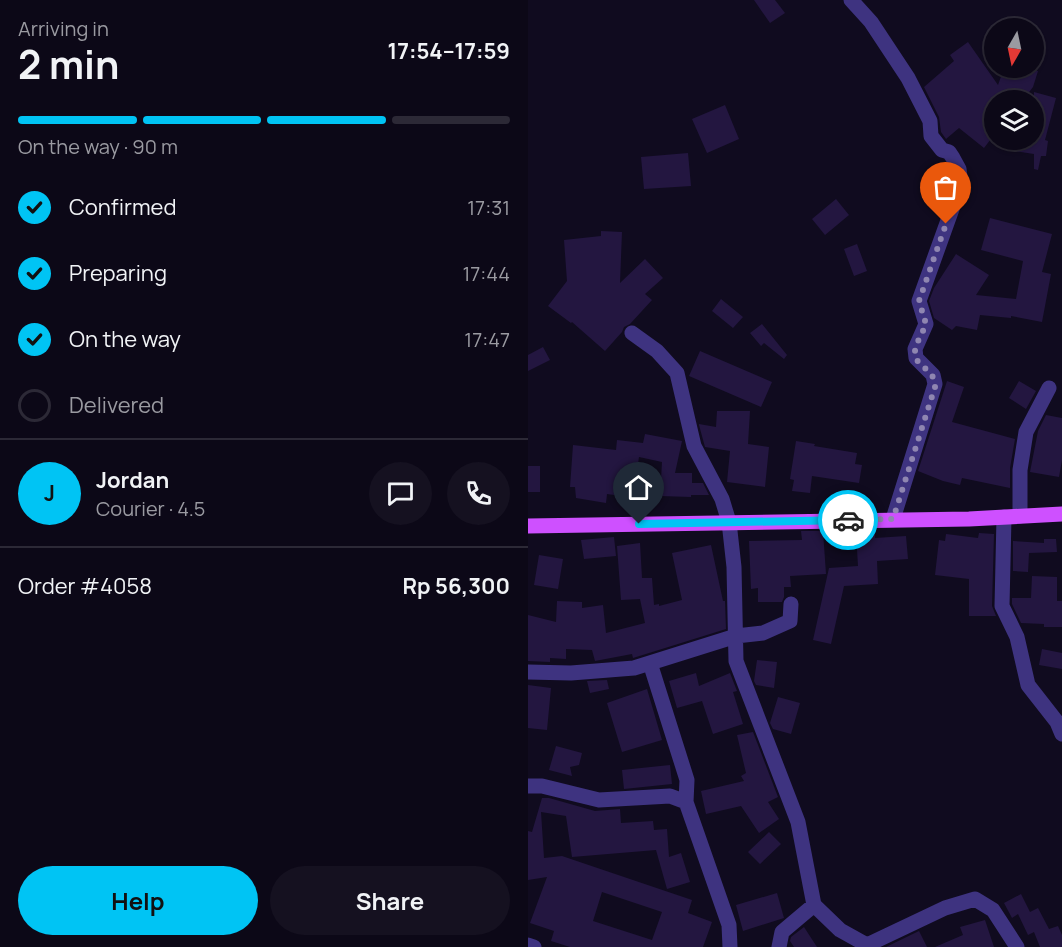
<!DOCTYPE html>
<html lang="en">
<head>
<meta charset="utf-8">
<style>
  :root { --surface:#0c0817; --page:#151120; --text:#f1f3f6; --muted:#9a9aa1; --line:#2c2936; --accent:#00c4f4 }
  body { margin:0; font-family:Manrope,sans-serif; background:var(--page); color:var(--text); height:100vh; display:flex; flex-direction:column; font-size:22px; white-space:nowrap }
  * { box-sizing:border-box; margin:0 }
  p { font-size:20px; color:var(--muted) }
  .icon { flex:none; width:33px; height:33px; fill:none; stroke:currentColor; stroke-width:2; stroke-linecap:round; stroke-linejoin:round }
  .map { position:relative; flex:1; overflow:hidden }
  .panel { display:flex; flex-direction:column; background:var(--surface); width:528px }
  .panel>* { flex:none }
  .needle { width:39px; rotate:189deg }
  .tools { position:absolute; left:456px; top:18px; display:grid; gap:12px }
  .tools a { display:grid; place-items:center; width:60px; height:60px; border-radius:50%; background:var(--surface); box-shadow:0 2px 4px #0004,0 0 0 2px var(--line); font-size:30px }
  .pin { position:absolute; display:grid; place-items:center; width:51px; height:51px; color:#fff; margin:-62px -26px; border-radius:50% 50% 50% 0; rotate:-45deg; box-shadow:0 0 6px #0007 }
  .pin .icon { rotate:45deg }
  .courier { position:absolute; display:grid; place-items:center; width:60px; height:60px; margin:-30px; border:4px solid #00c4f4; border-radius:50%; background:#fff; color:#222; box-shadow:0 2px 8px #0007 }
  .summary em { font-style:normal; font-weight:700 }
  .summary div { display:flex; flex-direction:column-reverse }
  .summary { display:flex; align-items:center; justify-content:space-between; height:102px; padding:0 18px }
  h1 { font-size:39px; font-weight:700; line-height:45px }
  .bar { display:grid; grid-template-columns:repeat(4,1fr); gap:9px 6px; align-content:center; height:72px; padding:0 18px }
  .bar i { height:8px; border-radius:4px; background:var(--line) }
  .bar .on { background:var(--accent) }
  .bar p { grid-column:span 4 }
  .line { display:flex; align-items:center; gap:15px; padding:0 18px; border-top:2px solid var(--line) }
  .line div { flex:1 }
  .round { display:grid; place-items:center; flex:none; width:63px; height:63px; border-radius:32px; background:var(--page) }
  ol { padding:0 18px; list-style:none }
  li { display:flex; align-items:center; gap:18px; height:66px }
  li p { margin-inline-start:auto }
  li .icon { padding:6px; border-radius:50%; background:var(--accent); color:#111; stroke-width:4 }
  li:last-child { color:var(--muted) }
  li i { width:33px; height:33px; border:3px solid var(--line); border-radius:50% }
  .primary-button { display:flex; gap:12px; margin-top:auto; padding:12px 18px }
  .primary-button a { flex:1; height:69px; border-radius:36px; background:var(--accent); color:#111; font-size:24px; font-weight:700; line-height:69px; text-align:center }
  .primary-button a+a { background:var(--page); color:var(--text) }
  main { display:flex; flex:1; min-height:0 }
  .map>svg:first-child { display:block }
</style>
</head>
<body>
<main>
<section class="panel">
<div class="summary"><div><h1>2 min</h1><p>Arriving in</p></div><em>17:54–17:59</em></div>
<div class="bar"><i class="on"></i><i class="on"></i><i class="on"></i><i></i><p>On the way · 90 m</p></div>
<ol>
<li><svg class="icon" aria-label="check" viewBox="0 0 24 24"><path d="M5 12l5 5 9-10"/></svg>Confirmed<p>17:31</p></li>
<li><svg class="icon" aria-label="check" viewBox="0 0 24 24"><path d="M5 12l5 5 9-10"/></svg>Preparing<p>17:44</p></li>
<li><svg class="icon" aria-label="check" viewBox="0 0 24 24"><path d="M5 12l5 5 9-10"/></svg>On the way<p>17:47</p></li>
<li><i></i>Delivered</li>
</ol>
<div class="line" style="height:108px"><b class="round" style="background:var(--accent);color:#111">J</b><div><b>Jordan</b><p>Courier · 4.5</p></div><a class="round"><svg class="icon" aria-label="chat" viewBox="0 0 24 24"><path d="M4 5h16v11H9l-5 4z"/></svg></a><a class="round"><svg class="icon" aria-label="phone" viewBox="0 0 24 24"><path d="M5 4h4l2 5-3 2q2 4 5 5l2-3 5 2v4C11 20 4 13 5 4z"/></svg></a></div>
<div class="line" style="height:78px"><div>Order #4058</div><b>Rp 56,300</b></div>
<div class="primary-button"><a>Help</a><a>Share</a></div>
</section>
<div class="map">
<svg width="534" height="947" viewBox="0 0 534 947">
  <rect width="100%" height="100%" fill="#100b1f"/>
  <path fill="#231640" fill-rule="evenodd" d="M226,0H247L257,13L242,23Z
    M440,42L470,85L476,68H499L510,71L505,87L495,100H466V135L456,148L431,128L418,139L413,132L411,117L396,87L426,61L422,55Z
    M506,92L528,98L517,140L520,141L518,156H513L510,170L506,169V154L486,151L488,140H506Z
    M197,105L211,139L179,153L164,119Z
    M160,153L163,186L116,189L113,157Z
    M308,199L321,215L297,235L284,219Z
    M462,218L524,234L514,272L523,274L514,322L483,316V318L452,315L449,330L428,326L424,330L406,318L401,301L406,288L428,254L461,275L448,295L488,299L495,261L453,250Z
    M73,231L94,232L92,283L117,259L135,278L117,294L124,300L102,324L96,327L94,332L77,351L44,322L43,323L20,306L39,281L36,240L73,236Z
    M329,244L339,271L326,276L316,249Z
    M193,299L215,317L205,328L184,311Z
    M234,324L259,355L256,359L236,343L233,346L222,333Z
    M15,347L22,360L0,371V355Z
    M172,351L244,382L233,407L161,376Z
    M419,381L436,387L424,422L487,439L482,468V488L434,478L432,485L415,481L390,471Z
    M491,381L508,391L498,409L481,398Z
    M189,411H222L220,444L241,447L237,487L199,482L202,451L177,447L171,425V424L188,427Z
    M518,415L534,418V460L531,477L502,472L510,431Z
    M117,434L154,441L147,473H164V483H175L181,495H163V497L132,496L134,462L111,457L107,486L129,489L127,505L108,502V498L79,494L78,503L48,498L47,487H42L45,445L88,450L89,440L115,443Z
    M268,441L287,444L286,446L329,453L327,464L334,465L331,483L284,476L282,493L264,491L266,480L262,479Z
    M0,466H12V492H0Z
    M273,531H295L298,574L262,576L263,587H256V597L254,602H230V588L223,589L221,541L274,540Z
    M347,532V538L378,536L380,559L349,561L350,584L316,586L303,644L285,640L301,568L330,566L328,533Z
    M451,533L466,534L464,606L468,616H441V579L407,575L411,540L417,541L418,534L450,538Z
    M86,537L88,556L56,559L53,540Z
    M516,539H528L529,552L501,553L500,572L485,571V541L516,543Z
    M112,543L114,578H124L126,605L131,604V606L154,600L144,553L183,545L195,601H197L198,629L105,658L104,654L67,661L64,650L38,649V659L22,658V662L0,661V615L28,622L29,601L54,602V608L75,605L78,633L117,623L112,599L93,600L89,546Z
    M11,555L35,559L30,589L6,585Z
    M504,576L529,577V601H534V627H516V624L493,623L484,604V598H503Z
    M514,649L534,653V669L511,665Z
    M229,660L249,662L246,688L228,685L226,681Z
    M168,673L171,686L202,673L209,691L205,692L215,724L185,734L174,701L149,708L141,681Z
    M79,680L81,689L62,693L59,681Z
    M0,685L23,688L19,730L0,728Z
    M119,689L134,740L94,752L79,703Z
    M250,697L272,703L263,734L245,729L242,723Z
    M225,732L250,797L240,802L251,819L231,833L213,806L178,814L173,791L216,781L213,776L218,773L209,735Z
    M28,746L54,753L51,765L42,767L44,776L21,770Z
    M142,765L144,784L96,789L94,770Z
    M14,798H21L67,811L92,809L93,823L125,821L126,830L139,829L141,857L153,853L162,882L139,889L128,850L44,857L38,816L13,812L16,858L34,856L164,900L160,913L184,922L175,947H42L23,941L26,931L2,923L19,877L0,880V831L4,832ZM74,892L134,912L124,940L65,921Z
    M241,832L253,844L232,864L220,852Z
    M249,893L256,918L215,931L208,905Z
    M493,894L502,912L510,908L521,929L530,926L534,935V947H512L506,932L500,935L490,914L484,918L476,903Z
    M457,920L466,947H407L435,935L432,927Z
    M276,927L289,947H266L262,941L263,937Z
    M391,931L399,947H358Z"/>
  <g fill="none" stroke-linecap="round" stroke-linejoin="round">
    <path stroke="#3e3380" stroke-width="15" d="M323,0L343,22L380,78L402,121L403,136L414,150L421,152L425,158L431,169L433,184L391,301L398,324L387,349L388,358L405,375L407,384L365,519
      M104,333L129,351L149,373L166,446L194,499L201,522L206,567L208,661L270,822L286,905L312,930L339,945L417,908L447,899L465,910L489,947
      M492,516V470L498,432L521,388
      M476,517L474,606L489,637L500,685L529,722L534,734
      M122,663L159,780L158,802
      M0,672L43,673L106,668L208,636L235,633L262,621L263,604
      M0,786H14L71,800L142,796L158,802L201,925L202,947
      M0,945L6,947
      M251,947L254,932L286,905"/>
    <path stroke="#ce50ff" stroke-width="15" d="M0,526L441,519L534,514"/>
  </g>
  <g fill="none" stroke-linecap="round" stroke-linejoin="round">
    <path stroke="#8f86b1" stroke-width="6" stroke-dasharray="0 10.8" d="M320,520L365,519L407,387C408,368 385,367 387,351C388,343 395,332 398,324L391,301L418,224"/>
    <path stroke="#00c4f4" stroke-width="8" d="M111,524L320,520"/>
  </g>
</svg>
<div class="tools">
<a><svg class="needle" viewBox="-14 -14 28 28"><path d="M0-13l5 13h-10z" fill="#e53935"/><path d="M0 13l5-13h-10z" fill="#9a9aa1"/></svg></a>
<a><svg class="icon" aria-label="layers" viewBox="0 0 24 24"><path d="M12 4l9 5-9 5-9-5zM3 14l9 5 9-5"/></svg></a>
</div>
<div class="pin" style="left:418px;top:224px;background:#ea580c"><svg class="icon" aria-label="bag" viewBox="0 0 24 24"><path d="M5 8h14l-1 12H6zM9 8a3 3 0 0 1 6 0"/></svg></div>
<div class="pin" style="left:111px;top:524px;background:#1f2937"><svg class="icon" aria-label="home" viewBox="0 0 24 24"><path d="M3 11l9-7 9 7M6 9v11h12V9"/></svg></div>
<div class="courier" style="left:320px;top:520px"><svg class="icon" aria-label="car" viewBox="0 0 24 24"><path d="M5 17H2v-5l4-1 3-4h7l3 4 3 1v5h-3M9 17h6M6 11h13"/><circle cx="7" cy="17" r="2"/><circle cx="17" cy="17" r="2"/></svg></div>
</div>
</main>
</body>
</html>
